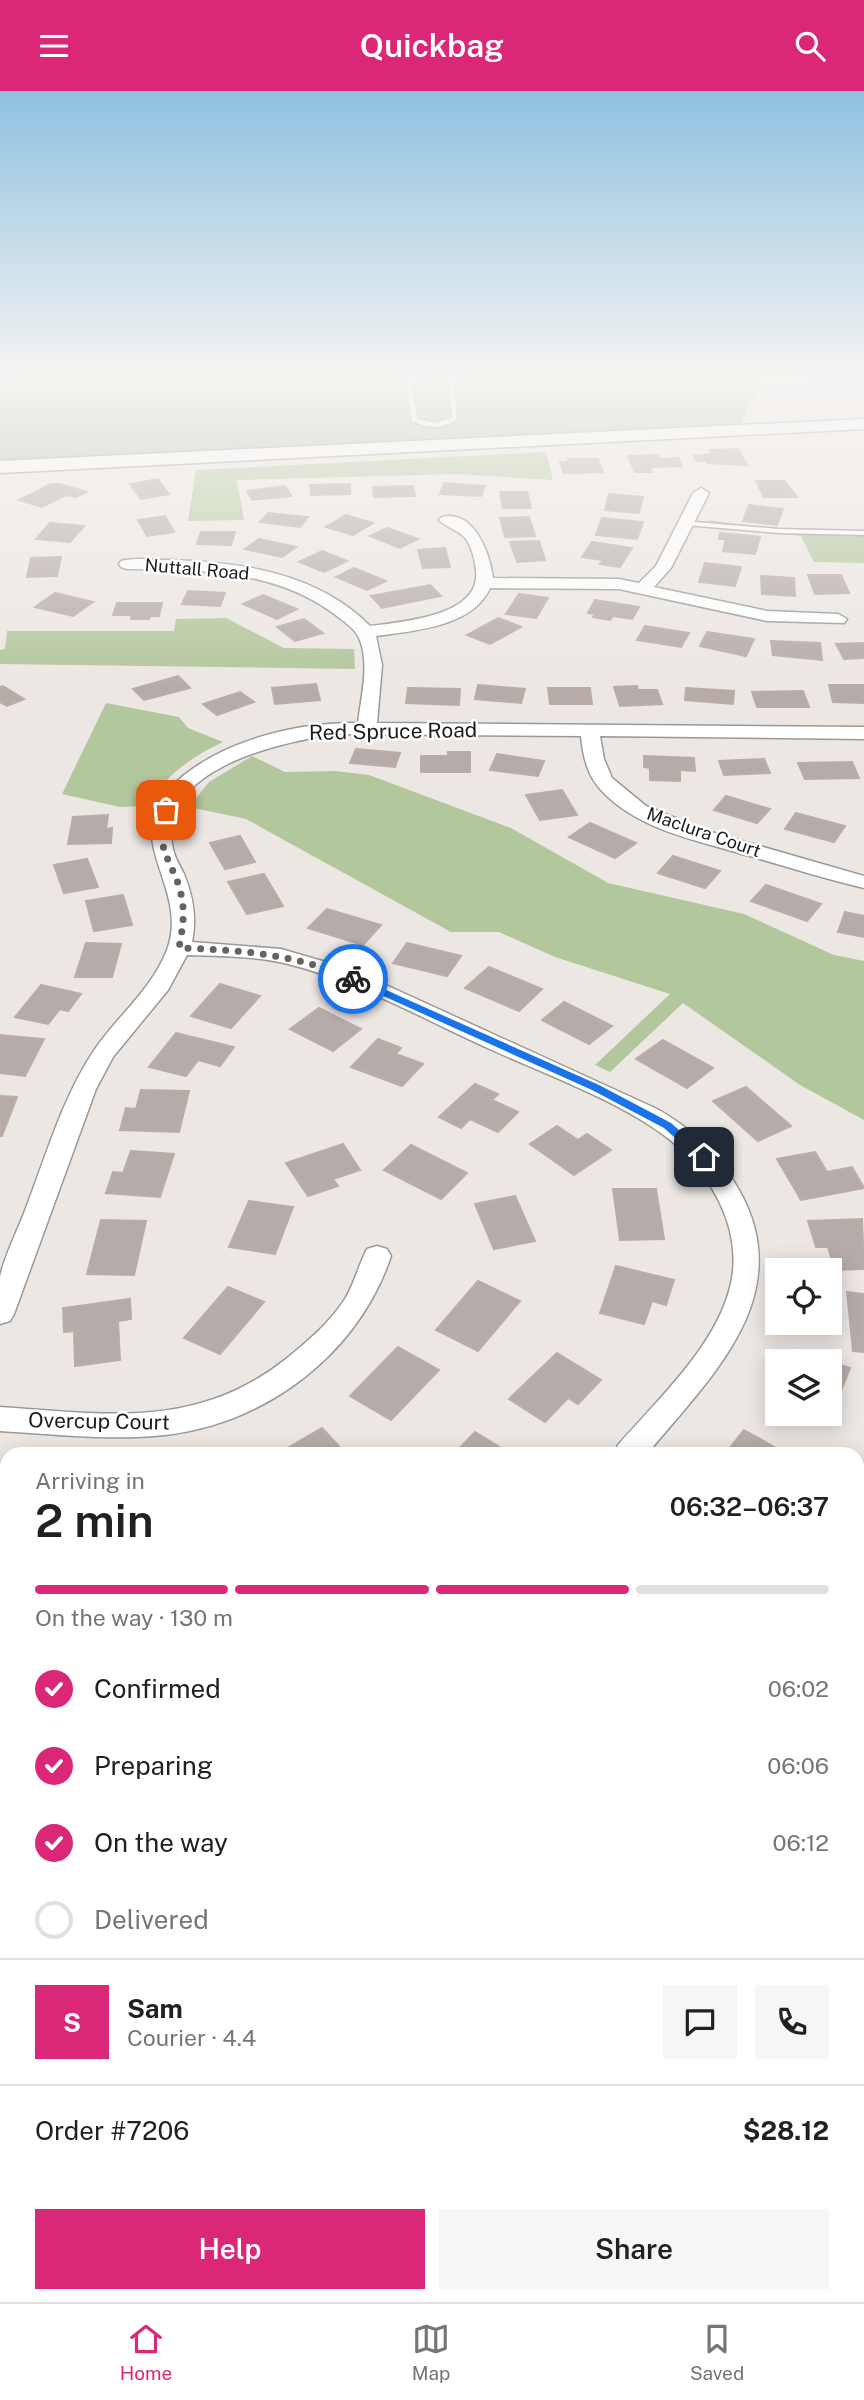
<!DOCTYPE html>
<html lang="en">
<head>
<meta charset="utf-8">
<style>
  :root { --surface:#fff; --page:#f6f6f6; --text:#202124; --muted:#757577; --line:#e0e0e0; --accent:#db2777 }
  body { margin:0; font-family:"Public Sans",sans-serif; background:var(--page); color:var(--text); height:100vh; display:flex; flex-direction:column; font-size:26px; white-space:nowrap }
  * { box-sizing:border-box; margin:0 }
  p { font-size:23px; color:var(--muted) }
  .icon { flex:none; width:38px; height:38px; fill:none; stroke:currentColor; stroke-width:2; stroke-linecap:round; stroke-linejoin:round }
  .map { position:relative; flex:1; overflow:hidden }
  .sheet { position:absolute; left:0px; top:1356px; width:864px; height:856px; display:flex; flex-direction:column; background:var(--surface); border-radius:21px 21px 0 0; box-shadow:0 4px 18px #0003 }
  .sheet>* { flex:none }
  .controls { position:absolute; left:765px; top:1167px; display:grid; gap:14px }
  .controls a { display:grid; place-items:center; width:77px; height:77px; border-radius:0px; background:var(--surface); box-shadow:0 4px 18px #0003; font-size:35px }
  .pin { position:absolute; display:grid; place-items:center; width:60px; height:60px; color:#fff; margin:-30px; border-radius:14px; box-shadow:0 4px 10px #0006 }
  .courier { position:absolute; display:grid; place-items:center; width:70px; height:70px; margin:-35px; border:5px solid #1a73e8; border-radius:50%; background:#fff; color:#222; box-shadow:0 2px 9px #0007 }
  .overview em { font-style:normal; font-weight:600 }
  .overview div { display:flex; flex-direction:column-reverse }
  .overview { display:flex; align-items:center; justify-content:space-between; height:119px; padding:0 35px }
  h1 { font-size:46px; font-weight:600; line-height:52px }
  .bar { display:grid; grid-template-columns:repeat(4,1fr); gap:10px 7px; align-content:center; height:84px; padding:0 35px }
  .bar i { height:9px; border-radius:5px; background:var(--line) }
  .bar .current { background:var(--accent) }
  .bar p { grid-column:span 4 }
  .line { display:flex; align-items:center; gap:18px; padding:0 35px; border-top:2px solid var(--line) }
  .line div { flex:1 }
  .round { display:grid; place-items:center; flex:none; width:74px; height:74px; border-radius:0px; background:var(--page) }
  ol { padding:0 35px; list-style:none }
  li { display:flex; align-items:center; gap:21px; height:77px }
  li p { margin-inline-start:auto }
  li .icon { padding:7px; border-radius:50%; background:var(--accent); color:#fff; stroke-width:4 }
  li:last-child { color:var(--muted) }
  li i { width:38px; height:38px; border:4px solid var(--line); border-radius:50% }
  .action { display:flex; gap:14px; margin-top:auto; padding:14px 35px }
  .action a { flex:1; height:80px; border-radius:0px; background:var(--accent); color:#fff; font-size:28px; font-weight:600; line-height:80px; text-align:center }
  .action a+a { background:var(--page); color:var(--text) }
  header { display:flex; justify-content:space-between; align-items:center; height:91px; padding:0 35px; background:var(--accent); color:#fff; font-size:32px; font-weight:600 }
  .tabs { display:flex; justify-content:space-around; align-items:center; height:98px; border-top:2px solid var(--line); background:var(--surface); font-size:19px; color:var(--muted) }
  .tabs a { display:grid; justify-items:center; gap:4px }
  .tabs .current { color:var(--accent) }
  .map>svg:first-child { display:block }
</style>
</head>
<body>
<header><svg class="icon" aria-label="menu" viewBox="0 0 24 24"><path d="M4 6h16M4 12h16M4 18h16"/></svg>Quickbag<svg class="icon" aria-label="search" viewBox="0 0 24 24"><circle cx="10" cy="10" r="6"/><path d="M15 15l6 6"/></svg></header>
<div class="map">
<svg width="864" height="2211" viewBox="0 0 864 2211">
  <rect width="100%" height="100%" fill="#ece7e3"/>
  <path fill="#b3c79d" d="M546,361L553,389L458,383L237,389L244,429L188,430L196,379Z
    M708,429L766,437L864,439V472L814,471L801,445L705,435Z
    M226,527L284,557L354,558L355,578L0,573V559L5,558L7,540H174L176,528Z
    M106,612L179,626L188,637L223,651C191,666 165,685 146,715L120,716L62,703Z
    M252,665L285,681L335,680L369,684L511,737L608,792L744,823L834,864L864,870V1029L800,994L683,912L610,981L595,974L670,903L555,866L499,841H451L246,728L189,716L209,691Z
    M864,1379V2115L858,2129V1384Z
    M371,2205H823L821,2211H369Z"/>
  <path fill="#a9c2a7" d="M0,285H765L740,334L0,369Z"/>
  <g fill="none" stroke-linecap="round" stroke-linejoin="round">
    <path stroke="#a9d5d5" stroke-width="11" d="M858,1815L864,1802
      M660,2205V2211"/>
  </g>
  <path fill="#b5acaa" stroke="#bcaca8" stroke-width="2" d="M803,285H864V291L803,288Z
    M738,358L747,374L707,372L706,370H697L694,365L712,363L710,359Z
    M658,364L659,368L678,367L682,375L650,376L652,381H635L628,365Z
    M568,368H598L603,381L564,382L560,371H569Z
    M158,388L169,403L141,408L130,393Z
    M756,390H785L797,406H764Z
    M444,392L485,395L481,405L440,403Z
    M51,393H59L87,401L76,406L66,404L42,416L19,409Z
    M350,393V403L311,404L310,394Z
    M285,395L291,405L252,409L247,400Z
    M413,395L415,405L374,406L373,396Z
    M500,401H527L531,417H503Z
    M609,403L643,406L639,422L605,419Z
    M749,414L783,418L777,434L743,430Z
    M268,422L308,426L300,436L260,431Z
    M346,424L373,432L353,444L326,436Z
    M165,425L174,441L147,445L138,429Z
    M529,426L535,445L505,446L500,427Z
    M602,427L643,431L637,448L596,444Z
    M50,432L84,435L70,451L36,448Z
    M387,437L418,448L400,457L370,445Z
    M201,441H235L231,454L197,453Z
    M720,442L760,446L755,463L723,460L726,448H719Z
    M259,448L296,456L282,466L245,458Z
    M539,450L545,469L517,471L510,451Z
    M592,451L632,457L620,476L600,473L603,469L582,466Z
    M445,457L450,476L423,477L418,459Z
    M322,460L347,470L324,481L299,471Z
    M61,466L57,485L27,486L31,467Z
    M705,472L741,476L735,495L699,491Z
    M354,477L386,490L367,499L336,486Z
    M808,484H841L849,502L815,503Z
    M761,485L794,487L795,505L762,503Z
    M430,494L441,505L382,517L371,505Z
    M188,500L225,502L220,515L182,513Z
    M55,502L93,511L73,525L35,516Z
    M519,503L548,507L536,527L506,523Z
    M263,504L297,518L277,528L243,513Z
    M595,509L639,516L632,528L613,525L610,529L593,526L595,523L588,522Z
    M117,512H162L159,525H150L149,528H131L132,524H113Z
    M498,527L521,536L490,553L467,544Z
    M304,528L323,542L295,550L277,536Z
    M645,535L689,542L681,556L637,549Z
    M707,541L754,548L746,565L700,555Z
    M771,550L820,552L822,569L773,564Z
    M864,552V567L844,568L836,553Z
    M178,585L190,597L144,609L133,598Z
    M316,593L320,609L275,613L272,597Z
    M478,594L525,598L521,612L475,608Z
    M829,594H864V612L833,611Z
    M3,595L24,608L7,615L0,611V596Z
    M637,595L638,599H657L662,613L620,615L614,596Z
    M408,597L460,598L459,614L406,612Z
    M548,597H590L592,613H550Z
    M686,597L734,600L733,613L685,609Z
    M803,600L809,616H757L752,601Z
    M240,601L254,611L217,624L203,613Z
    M356,658L400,662L395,676L350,672Z
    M448,661H470V681H421V665H448Z
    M497,663L544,670L538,685L490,679Z
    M644,665L694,667L695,680L680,679V690L650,689V677L644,676Z
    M764,668L770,682L724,684L719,670Z
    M852,671L859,687L805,688L798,672Z
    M562,699L577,724L540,729L526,704Z
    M726,705L770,718L757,732L714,719Z
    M796,722L845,735L834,751L785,738Z
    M108,724L106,738L112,737L111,752L68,753L73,726Z
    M590,732L636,752L615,767L569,746Z
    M240,745L255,771L225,778L210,752Z
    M673,765L720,780L705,797L658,782Z
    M87,768L98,796L64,802L54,774Z
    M264,783L283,815L247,823L228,791Z
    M766,794L821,813L807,830L751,810Z
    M123,804L132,834L94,840L86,810Z
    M327,818L381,834L363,854L308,837Z
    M845,821L864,825V846L838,841Z
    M86,852L121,853L112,886H75Z
    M407,852L461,865L447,885L393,872Z
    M489,876L542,898L519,920L465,897Z
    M220,893L260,905L231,937L191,925Z
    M41,894L81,903L68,920L60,918L48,933L15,926Z
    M564,911L612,935L589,953L542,929Z
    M319,917L361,938L333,960L290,938Z
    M176,942L234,956L220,975L198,969L186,985L149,976Z
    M0,944L44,948L25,985L0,982Z
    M378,948L401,957L396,963L423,973L402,995L351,976Z
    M663,949L713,977L687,997L636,968Z
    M475,993L498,1003L492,1009L518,1021L498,1041L470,1028L461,1037L439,1026Z
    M746,996L791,1035L758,1050L713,1010Z
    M141,999L189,1000L179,1041L120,1039L126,1017L136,1018Z
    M0,1005L17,1006L2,1045H0Z
    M557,1035L578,1049L587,1043L611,1059L574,1084L530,1053Z
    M343,1053L360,1079L333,1088L338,1095L308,1105L286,1072Z
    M411,1054L467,1082L441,1108L384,1079Z
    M131,1060L174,1063L160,1106L106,1102L113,1081L123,1082Z
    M815,1061L827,1081L852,1076L864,1097L801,1109L777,1068Z
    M613,1098H656L664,1148L620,1149Z
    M515,1105L535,1150L494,1158L475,1113Z
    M249,1110L293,1116L275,1163L229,1156Z
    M862,1128L864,1178L835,1179L828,1156H816L808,1130Z
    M101,1129L146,1130L134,1184L87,1183Z
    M616,1175L674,1189L666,1214L652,1210L644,1233L600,1222Z
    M478,1190L520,1210L478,1260L436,1239Z
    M228,1196L264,1211L220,1263L184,1247Z
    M847,1201L864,1203V1261L853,1260Z
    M130,1208L131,1228L118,1230L120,1269L75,1275L74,1240L64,1241L63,1217Z
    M398,1256L439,1279L391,1329L350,1305Z
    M795,1259L829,1270H791Z
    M557,1262L601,1289L578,1313L568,1307L545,1331L509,1308Z
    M830,1271L850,1277L830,1328L816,1323H830Z
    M322,1337L346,1363H277Z
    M744,1339L787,1363H725Z
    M475,1341L511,1363H454Z
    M7,1410V1446L0,1444V1424Z
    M0,1492L7,1493V1573L0,1571Z
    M112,2205H195L201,2211H107Z"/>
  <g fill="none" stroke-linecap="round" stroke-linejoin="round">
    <defs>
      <path id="service" d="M15,285H24L0,295V291Z
        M411,285H417L413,300L417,328L435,332L452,327L449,302L451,285H457L455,302L457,329C442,338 427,338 412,330L407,300Z
        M683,430L779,438L864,440V444L779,442L686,434L682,432Z"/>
      <path id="minor" d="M701,397L709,402L671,477L654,496L767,520L838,523L847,528L844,532L767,530L619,498L490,497C473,536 413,540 376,545L382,574L377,632L864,636V648L600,645L604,668L612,687L646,715L704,739L864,785V797C824,788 785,775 746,764C696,749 638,739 601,699C587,684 583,665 581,645L337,643C280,651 155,678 173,758C175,767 180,775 184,783C193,805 197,827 192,851L281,858L353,879L657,1018C693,1038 719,1064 739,1099C799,1205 710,1287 647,1363H614L618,1354C660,1306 726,1246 733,1180C738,1132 710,1084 676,1054C632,1015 547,984 492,959C425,929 360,891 288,873C255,865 221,865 187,864L168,899L113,966L96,998L14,1223L10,1230L0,1233C0,1218 0,1201 0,1186C5,1163 18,1139 26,1117C46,1065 62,1008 93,961C116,926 151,900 167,859C190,798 122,750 168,699C213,651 295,631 358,632C361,606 369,577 361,552C357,539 347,533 337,525C276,478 200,479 127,478L121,476L119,473L121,470C136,466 154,469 170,469C241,471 318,482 370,535C402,531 481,525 476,480C475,469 472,457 466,448C459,439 447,437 439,429L442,426C474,418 490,463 493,487L619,488L639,492L656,475L693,402Z
        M377,1155L387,1158L391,1165C358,1263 267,1332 165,1344C111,1350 54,1343 0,1340V1316C107,1323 196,1339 286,1268C307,1251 328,1233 343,1211C354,1195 358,1175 367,1158Z
        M0,1634L7,1635V1667L0,1666Z"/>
      <path id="tertiary" d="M864,328V338L0,382V370Z"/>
    </defs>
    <use href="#service" stroke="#999" stroke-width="3"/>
    <use href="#minor" stroke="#999" stroke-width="3"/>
    <use href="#tertiary" stroke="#999" stroke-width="3"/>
    <use href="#service" fill="#fff" fill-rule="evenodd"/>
    <use href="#minor" fill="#fff" fill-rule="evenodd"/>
    <use href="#tertiary" fill="#fff" fill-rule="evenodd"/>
  </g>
  <linearGradient id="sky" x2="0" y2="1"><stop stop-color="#8fc1e0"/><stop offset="0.48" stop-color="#f6f4f2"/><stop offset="1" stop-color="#f6f4f2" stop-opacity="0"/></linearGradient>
  <rect width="864" height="595" fill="url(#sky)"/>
  <path fill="#1a73e8" d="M350,886H357L599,994L671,1032L709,1066L708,1069H700L664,1037L592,999L350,890Z"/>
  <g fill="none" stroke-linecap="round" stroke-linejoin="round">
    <path stroke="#656362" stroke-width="7" stroke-dasharray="0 12.6" d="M166,719C152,760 176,772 182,808C185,825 182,840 179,857C240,859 297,863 353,888"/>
  </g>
  <g text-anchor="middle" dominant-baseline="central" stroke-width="5" stroke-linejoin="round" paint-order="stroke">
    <g font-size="18" fill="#1c1c1c" stroke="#fff">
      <text transform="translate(197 478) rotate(5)">Nuttall Road</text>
      <text transform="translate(704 741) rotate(19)">Maclura Court</text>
    </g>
    <g font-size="21" fill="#1c1c1c" stroke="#fff">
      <text transform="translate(393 640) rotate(-1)">Red Spruce Road</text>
      <text transform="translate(99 1330) rotate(1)">Overcup Court</text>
    </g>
  </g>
</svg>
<div class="controls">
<a><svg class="icon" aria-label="locate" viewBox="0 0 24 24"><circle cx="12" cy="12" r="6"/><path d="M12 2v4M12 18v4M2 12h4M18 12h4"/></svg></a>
<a><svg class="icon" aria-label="layers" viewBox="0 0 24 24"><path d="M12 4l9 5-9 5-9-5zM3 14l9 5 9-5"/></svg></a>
</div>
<div class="pin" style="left:166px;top:719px;background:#ea580c"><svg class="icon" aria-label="bag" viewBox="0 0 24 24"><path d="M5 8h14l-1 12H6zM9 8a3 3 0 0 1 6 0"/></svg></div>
<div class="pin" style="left:704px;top:1066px;background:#1f2937"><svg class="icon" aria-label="home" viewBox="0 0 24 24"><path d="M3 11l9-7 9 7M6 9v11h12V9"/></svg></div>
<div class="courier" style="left:353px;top:888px"><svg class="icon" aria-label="bike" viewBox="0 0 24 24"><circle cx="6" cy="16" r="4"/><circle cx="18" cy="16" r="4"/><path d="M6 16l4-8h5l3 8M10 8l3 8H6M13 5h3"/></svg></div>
<section class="sheet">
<div class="overview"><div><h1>2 min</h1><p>Arriving in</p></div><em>06:32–06:37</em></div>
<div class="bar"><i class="current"></i><i class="current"></i><i class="current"></i><i></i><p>On the way · 130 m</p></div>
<ol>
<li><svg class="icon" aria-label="check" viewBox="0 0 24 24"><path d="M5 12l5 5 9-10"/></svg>Confirmed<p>06:02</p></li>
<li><svg class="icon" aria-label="check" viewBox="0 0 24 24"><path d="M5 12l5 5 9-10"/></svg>Preparing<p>06:06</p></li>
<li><svg class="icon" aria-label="check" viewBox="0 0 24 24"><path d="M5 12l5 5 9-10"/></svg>On the way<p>06:12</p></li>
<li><i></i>Delivered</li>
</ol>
<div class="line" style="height:126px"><b class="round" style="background:var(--accent);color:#fff">S</b><div><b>Sam</b><p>Courier · 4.4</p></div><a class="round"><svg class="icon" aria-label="chat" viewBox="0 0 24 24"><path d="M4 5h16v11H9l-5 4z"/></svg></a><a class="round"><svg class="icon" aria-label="phone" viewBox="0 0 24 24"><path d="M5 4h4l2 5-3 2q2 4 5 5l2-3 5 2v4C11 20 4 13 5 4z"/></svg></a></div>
<div class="line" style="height:91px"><div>Order #7206</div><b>$28.12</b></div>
<div class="action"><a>Help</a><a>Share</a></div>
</section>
</div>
<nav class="tabs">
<a class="current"><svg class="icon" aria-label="home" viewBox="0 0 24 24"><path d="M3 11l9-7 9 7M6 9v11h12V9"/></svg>Home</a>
<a><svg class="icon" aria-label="map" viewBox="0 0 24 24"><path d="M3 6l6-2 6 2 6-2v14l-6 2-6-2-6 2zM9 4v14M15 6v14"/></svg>Map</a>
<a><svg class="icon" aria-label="saved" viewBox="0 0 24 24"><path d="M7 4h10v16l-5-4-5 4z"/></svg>Saved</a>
</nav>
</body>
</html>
